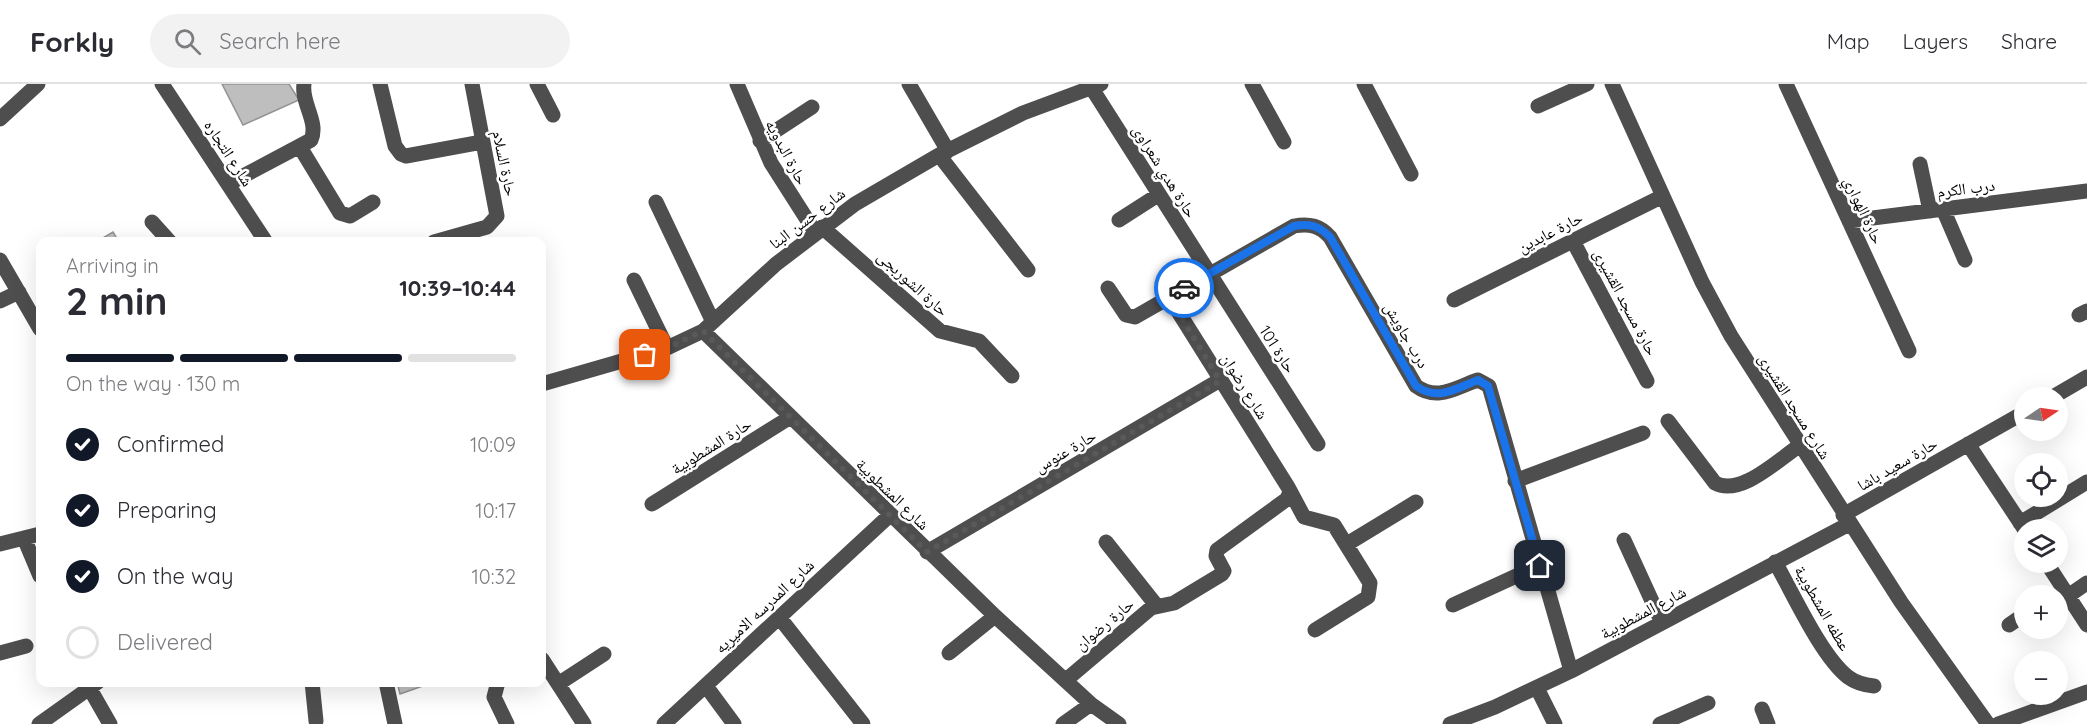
<!DOCTYPE html>
<html lang="en">
<head>
<meta charset="utf-8">
<style>
  :root { --surface:#fff; --page:#f2f2f3; --text:#2b2b33; --muted:#7c7c81; --line:#e1e1e2; --accent:#111827 }
  body { margin:0; font-family:Quicksand,"Noto Naskh Arabic",sans-serif; background:var(--page); color:var(--text); height:100vh; display:flex; flex-direction:column; font-size:22px; white-space:nowrap }
  * { box-sizing:border-box; margin:0 }
  p { font-size:20px; color:var(--muted) }
  .icon { flex:none; width:33px; height:33px; fill:none; stroke:currentColor; stroke-width:2; stroke-linecap:round; stroke-linejoin:round }
  .map { position:relative; flex:1; overflow:hidden }
  .panel { position:absolute; left:36px; top:153px; width:510px; height:450px; display:flex; flex-direction:column; background:var(--surface); border-radius:12px; box-shadow:0 6px 24px #0002 }
  .panel>* { flex:none }
  .needle { width:39px; rotate:77deg }
  .controls { position:absolute; left:2014px; top:303px; display:grid; gap:12px }
  .controls a { display:grid; place-items:center; width:54px; height:54px; border-radius:50%; background:var(--surface); box-shadow:0 6px 24px #0002; font-size:30px }
  .pin { position:absolute; display:grid; place-items:center; width:51px; height:51px; color:#fff; margin:-26px; border-radius:12px; box-shadow:0 3px 9px #0006 }
  .courier { position:absolute; display:grid; place-items:center; width:60px; height:60px; margin:-30px; border:4px solid #1a73e8; border-radius:50%; background:#fff; color:#222; box-shadow:0 2px 8px #0007 }
  .headline em { font-style:normal; font-weight:800 }
  .headline div { display:flex; flex-direction:column-reverse }
  .headline { display:flex; align-items:center; justify-content:space-between; height:102px; padding:0 30px }
  h1 { font-size:39px; font-weight:800; line-height:45px }
  .bar { display:grid; grid-template-columns:repeat(4,1fr); gap:9px 6px; align-content:center; height:72px; padding:0 30px }
  .bar i { height:8px; border-radius:4px; background:var(--line) }
  .bar .active { background:var(--accent) }
  .bar p { grid-column:span 4 }
  ol { padding:0 30px; list-style:none }
  li { display:flex; align-items:center; gap:18px; height:66px }
  li p { margin-inline-start:auto }
  li .icon { padding:6px; border-radius:50%; background:var(--accent); color:#fff; stroke-width:4 }
  li:last-child { color:var(--muted) }
  li i { width:33px; height:33px; border:3px solid var(--line); border-radius:50% }
  header { display:flex; align-items:center; gap:36px; box-sizing:border-box; height:84px; padding:0 30px; background:var(--surface); border-bottom:2px solid var(--line) }
  header strong { font-size:28px }
  nav { display:flex; gap:33px; margin-inline-start:auto; font-size:21px }
  .search { width:420px; height:54px; background:var(--page); display:flex; align-items:center; gap:15px; box-sizing:border-box; padding:0 21px; border-radius:33px; color:var(--muted); font-size:22px }
  .map>svg:first-child { display:block }
</style>
</head>
<body>
<header>
<strong>Forkly</strong>
<div class="search"><svg class="icon" aria-label="search" viewBox="0 0 24 24"><circle cx="10" cy="10" r="6"/><path d="M15 15l6 6"/></svg>Search here</div>
<nav><a>Map</a><a>Layers</a><a>Share</a></nav>
</header>
<div class="map">
<svg width="2087" height="640" viewBox="0 0 2087 640">
  <rect width="100%" height="100%" fill="#fff"/>
  <path fill="#bebebe" stroke="#929292" stroke-width="1.5" d="M222,0H289L299,16L243,41Z
    M113,148L119,158H96Z
    M397,598H434L400,610Z"/>
  <g fill="none" stroke-linecap="round" stroke-linejoin="round">
    <path stroke="#4e4e4e" stroke-width="15" d="M162,0L266,158
      M380,0L395,62L401,70L406,72L482,58
      M537,0L553,31
      M737,0L771,79L815,148
      M909,0L948,67
      M1252,0L1284,58
      M1364,0L1411,90
      M1612,0L1702,198L1731,252L1901,518L1988,640
      M1786,0L1909,267
      M1091,3L1318,360
      M1538,22L1587,0
      M0,35L38,0
      M760,57L812,23
      M300,63L340,129L350,132L373,118
      M939,71L1028,186
      M1920,80L1930,127
      M228,100L311,56C319,38 301,19 304,0
      M656,118L713,238
      M1943,125L1965,176
      M1119,136L1158,111
      M1849,137L2087,107
      M152,138L170,158
      M822,143L940,247L979,257L1012,292
      M1573,157L1647,297
      M434,158L487,143L497,132L472,0
      M0,176L40,245
      M634,196L667,264
      M1108,204L1126,231L1135,233L1294,142C1310,139 1320,142 1330,153L1416,302C1438,318 1456,303 1478,296L1489,302L1571,587
      M1169,213L1288,403L1304,433L1334,441L1370,499L1368,513L1315,546
      M1454,216L1663,112
      M0,217L19,208
      M2079,231L2087,227
      M703,247L995,532L1091,620L1119,640
      M542,300L667,264L703,247L776,180L855,120L939,71L1023,29L1101,0
      M2051,314L2087,293
      M1668,337L1715,399C1740,413 1778,376 1799,362
      M1968,360L2025,446
      M1515,397L1643,349
      M652,420L789,334
      M1843,431L2025,328
      M2020,439L2087,398
      M24,454L40,492
      M1624,456L1662,539
      M1106,458L1156,521
      M0,460L40,450
      M1347,460L1416,418
      M927,468L1220,296
      M1775,478C1793,509 1821,572 1848,593C1856,599 1864,601 1874,602
      M2046,478L2087,541
      M2068,512L2087,499
      M1453,521L1540,481
      M779,533L863,640
      M2009,541L2025,530
      M0,569L26,562
      M949,569L995,532
      M542,575L584,640
      M1066,596L1151,524L1174,519L1222,490L1224,487L1216,472L1217,466L1287,415L1289,410
      M86,598L110,640
      M312,598L316,637
      M386,598L395,640
      M498,598L494,613L507,640
      M558,600L604,570
      M706,602L734,640
      M1537,604L1555,640
      M1762,625L1768,640
      M39,640L98,598
      M664,640L889,432
      M1063,640L1091,620
      M1450,640L1495,623L1571,587L1849,440
      M1660,640L1708,619
      M1998,640L2087,608"/>
  </g>
  <g fill="none" stroke-linecap="round" stroke-linejoin="round">
    <path stroke="#595959" stroke-width="6" stroke-dasharray="0 10.8" d="M645,271L667,264L703,247L927,468L1220,297L1169,213L1184,204"/>
    <path stroke="#1a73e8" stroke-width="8" d="M1184,204L1294,142C1310,139 1319,142 1330,153L1416,302C1439,318 1456,304 1478,296L1488,302L1540,482"/>
  </g>
  <g text-anchor="middle" dominant-baseline="central" stroke-width="5" stroke-linejoin="round" paint-order="stroke">
    <g font-size="16" fill="#000" stroke="#fff">
      <text transform="translate(787 68) rotate(62)">حارة البدويه</text>
      <text transform="translate(229 69) rotate(57)">شارع التجاره</text>
      <text transform="translate(505 79) rotate(78)">حارة السلام</text>
      <text transform="translate(1165 87) rotate(58)">حارة هدي شعراوى</text>
      <text transform="translate(1966 104) rotate(-7)">درب الكرم</text>
      <text transform="translate(1864 126) rotate(65)">حارة الهواري</text>
      <text transform="translate(807 134) rotate(-37)">شارع حسن البنا</text>
      <text transform="translate(1550 148) rotate(-27)">حارة عابدين</text>
      <text transform="translate(913 199) rotate(42)">حارة الشوربجى</text>
      <text transform="translate(1626 218) rotate(62)">حارة مسجد القشيرى</text>
      <text transform="translate(1407 251) rotate(60)">درب جاويش</text>
      <text transform="translate(1278 265) rotate(57)">حارة 101</text>
      <text transform="translate(1245 302) rotate(58)">شارع رضوان</text>
      <text transform="translate(1795 322) rotate(58)">شارع مسجد القشيرى</text>
      <text transform="translate(711 362) rotate(-32)">حارة المشطوبية</text>
      <text transform="translate(1065 367) rotate(-30)">حارة عنوس</text>
      <text transform="translate(1897 380) rotate(-30)">حارة سعيد باشا</text>
      <text transform="translate(893 410) rotate(44)">شارع المشطوبية</text>
      <text transform="translate(764 522) rotate(-43)">شارع المدرسه الاميريه</text>
      <text transform="translate(1823 524) rotate(60)">عطفه المشطوبية</text>
      <text transform="translate(1643 528) rotate(-28)">شارع المشطوبية</text>
      <text transform="translate(1104 540) rotate(-40)">حارة رضوان</text>
    </g>
  </g>
</svg>
<div class="controls">
<a><svg class="needle" viewBox="-14 -14 28 28"><path d="M0-13l5 13h-10z" fill="#e53935"/><path d="M0 13l5-13h-10z" fill="#7c7c81"/></svg></a>
<a><svg class="icon" aria-label="locate" viewBox="0 0 24 24"><circle cx="12" cy="12" r="6"/><path d="M12 2v4M12 18v4M2 12h4M18 12h4"/></svg></a>
<a><svg class="icon" aria-label="layers" viewBox="0 0 24 24"><path d="M12 4l9 5-9 5-9-5zM3 14l9 5 9-5"/></svg></a>
<a>+</a>
<a>−</a>
</div>
<div class="pin" style="left:645px;top:271px;background:#ea580c"><svg class="icon" aria-label="bag" viewBox="0 0 24 24"><path d="M5 8h14l-1 12H6zM9 8a3 3 0 0 1 6 0"/></svg></div>
<div class="pin" style="left:1540px;top:482px;background:#1f2937"><svg class="icon" aria-label="home" viewBox="0 0 24 24"><path d="M3 11l9-7 9 7M6 9v11h12V9"/></svg></div>
<div class="courier" style="left:1184px;top:204px"><svg class="icon" aria-label="car" viewBox="0 0 24 24"><path d="M5 17H2v-5l4-1 3-4h7l3 4 3 1v5h-3M9 17h6M6 11h13"/><circle cx="7" cy="17" r="2"/><circle cx="17" cy="17" r="2"/></svg></div>
<section class="panel">
<div class="headline"><div><h1>2 min</h1><p>Arriving in</p></div><em>10:39–10:44</em></div>
<div class="bar"><i class="active"></i><i class="active"></i><i class="active"></i><i></i><p>On the way · 130 m</p></div>
<ol>
<li><svg class="icon" aria-label="check" viewBox="0 0 24 24"><path d="M5 12l5 5 9-10"/></svg>Confirmed<p>10:09</p></li>
<li><svg class="icon" aria-label="check" viewBox="0 0 24 24"><path d="M5 12l5 5 9-10"/></svg>Preparing<p>10:17</p></li>
<li><svg class="icon" aria-label="check" viewBox="0 0 24 24"><path d="M5 12l5 5 9-10"/></svg>On the way<p>10:32</p></li>
<li><i></i>Delivered</li>
</ol>
</section>
</div>
</body>
</html>
